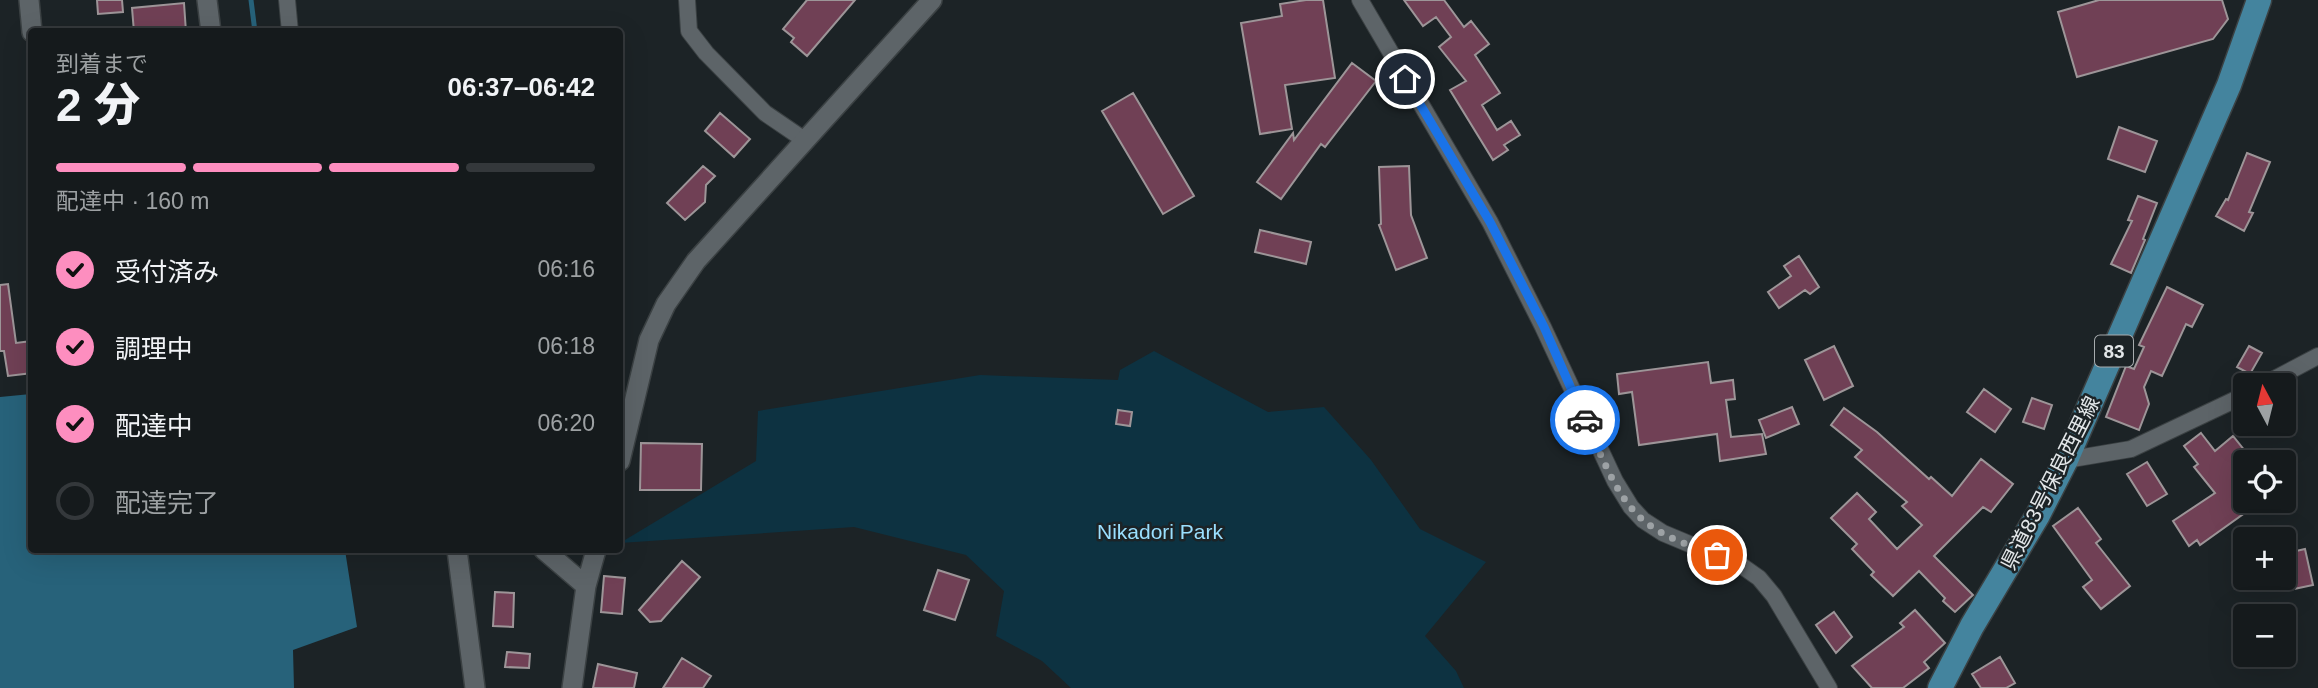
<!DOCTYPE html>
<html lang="ja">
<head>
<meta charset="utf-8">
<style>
  :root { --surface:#151a1c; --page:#222729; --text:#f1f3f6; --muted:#9da1a3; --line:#34383b; --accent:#fd8ebf }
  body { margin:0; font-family:Helvetica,"Noto Sans JP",sans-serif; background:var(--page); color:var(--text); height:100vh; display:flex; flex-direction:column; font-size:26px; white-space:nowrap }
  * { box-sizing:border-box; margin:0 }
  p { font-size:23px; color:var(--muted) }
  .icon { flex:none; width:38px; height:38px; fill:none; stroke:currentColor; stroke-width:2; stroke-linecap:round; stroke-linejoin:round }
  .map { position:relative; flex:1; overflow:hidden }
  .sheet { position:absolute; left:28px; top:28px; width:595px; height:525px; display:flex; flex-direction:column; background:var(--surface); border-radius:7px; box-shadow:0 7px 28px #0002,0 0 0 2px var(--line) }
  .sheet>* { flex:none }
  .needle { width:46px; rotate:353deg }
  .buttons { position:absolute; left:2233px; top:373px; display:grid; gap:14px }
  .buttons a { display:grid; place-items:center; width:63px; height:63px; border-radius:7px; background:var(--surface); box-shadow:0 7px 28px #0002,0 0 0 2px var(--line); font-size:35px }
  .pin { position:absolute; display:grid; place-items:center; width:60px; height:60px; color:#fff; margin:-30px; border:4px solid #fff; border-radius:50%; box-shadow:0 2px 7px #0007 }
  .courier { position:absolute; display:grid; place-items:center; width:70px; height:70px; margin:-35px; border:5px solid #1a73e8; border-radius:50%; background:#fff; color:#222; box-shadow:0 2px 9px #0007 }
  .overview em { font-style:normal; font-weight:800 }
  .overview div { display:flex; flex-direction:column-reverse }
  .overview { display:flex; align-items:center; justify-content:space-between; height:119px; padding:0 28px }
  h1 { font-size:46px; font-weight:800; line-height:52px }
  .bar { display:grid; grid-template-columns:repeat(4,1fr); gap:10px 7px; align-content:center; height:84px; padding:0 28px }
  .bar i { height:9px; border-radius:5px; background:var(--line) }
  .bar .selected { background:var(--accent) }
  .bar p { grid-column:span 4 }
  ol { padding:0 28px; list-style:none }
  li { display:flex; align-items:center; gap:21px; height:77px }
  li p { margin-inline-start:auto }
  li .icon { padding:7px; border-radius:50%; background:var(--accent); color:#111; stroke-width:4 }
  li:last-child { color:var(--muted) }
  li i { width:38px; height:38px; border:4px solid var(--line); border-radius:50% }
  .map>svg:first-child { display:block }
</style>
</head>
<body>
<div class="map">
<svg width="2318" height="688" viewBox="0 0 2318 688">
  <rect width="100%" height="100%" fill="#1c2326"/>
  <path fill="#0d3241" d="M1154,351L1268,412L1324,407L1371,460L1420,529L1486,562L1425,636L1456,671L1464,688H1071L1042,661L996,636L1004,591L966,555L854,527L620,543L756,461L758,411L980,375L1118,380L1120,370Z"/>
  <path fill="#27627a" d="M31,394L32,550H345L357,627L293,650L294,688H0V397Z"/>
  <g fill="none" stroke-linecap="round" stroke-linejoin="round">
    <path stroke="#27627a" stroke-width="5" d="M251,0L255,32"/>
  </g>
  <path fill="#704055" stroke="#9d9598" stroke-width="2" d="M97,0H122L123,12L98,14Z
    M807,0H855L807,56L791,42L794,38L783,29Z
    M1306,0H1323L1335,78L1285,85L1292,129L1260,134L1241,23L1282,16L1280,4Z
    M1404,0H1444L1464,27L1471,21L1489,44L1475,55L1500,93L1482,105L1497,130L1511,121L1520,135L1504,145L1508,150L1493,160L1450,90L1466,81L1439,47L1451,37L1436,17L1423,26Z
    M2099,0H2222L2228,19L2213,39L2077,77L2058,12Z
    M184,3L186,32H134L132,8Z
    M1352,63L1376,81L1325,147L1321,144L1281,199L1257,182L1293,133L1294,140Z
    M1133,93L1194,196L1163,214L1102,111Z
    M720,113L750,139L734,157L705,131Z
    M2119,127L2157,141L2145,172L2108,159Z
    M2247,153L2270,162L2249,212L2253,213L2244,231L2216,216L2226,199L2228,200Z
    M703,166L715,176L706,185L705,202L685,220L667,203Z
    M1409,166L1411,215L1427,258L1396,270L1379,225L1381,224L1379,167Z
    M2138,196L2157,203L2143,239L2145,240L2131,273L2111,264L2132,221L2128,220Z
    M1260,230L1311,242L1306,264L1255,252Z
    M1799,256L1819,287L1810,294L1805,290L1779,308L1768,292L1791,276L1784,266Z
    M8,284L16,343L32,341V373L8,376L4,351H0V285Z
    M2167,287L2203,305L2192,327L2186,324L2162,376L2151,371L2144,387L2149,404L2139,430L2106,417L2126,366L2134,369L2144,347L2139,345Z
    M1834,346L1853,386L1824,400L1805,360Z
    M2249,346L2262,353L2250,374L2237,367Z
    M1708,362L1711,383L1733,380L1735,399L1726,400L1731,437L1762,434L1766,454L1720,461L1717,434L1639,445L1632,392L1619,394L1617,374Z
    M1984,389L2011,409L1995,432L1967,412Z
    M2032,398L2052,405L2044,429L2023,422Z
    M1792,407L1799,424L1766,438L1759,420Z
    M1844,408L1877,432L1929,479L1931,477L1952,496L1981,459L2013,484L1991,512L1983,507L1934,556L1973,595L1955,612L1943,601L1945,598L1919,571L1893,596L1871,575L1874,572L1852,549L1857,544L1831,518L1857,493L1876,512L1869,519L1897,549L1922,525L1902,506L1907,502L1855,457L1862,450L1831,425Z
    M1118,410L1132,412L1130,426L1116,424Z
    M2201,433L2215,451L2233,436L2253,461L2245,462V500H2263L2200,545L2197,540L2189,546L2173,521L2215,493L2194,467L2198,464L2184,446Z
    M641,443L702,444L701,490H640Z
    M2147,462L2167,494L2147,506L2127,474Z
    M2078,508L2101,539L2096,543L2130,586L2101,609L2083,587L2092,580L2053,526Z
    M2305,549L2313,585L2294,589L2287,553Z
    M682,561L700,577L661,621L650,622L639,610Z
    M938,570L969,580L955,620L924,610Z
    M604,576L625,578L622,614L601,612Z
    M495,592L514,593L513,627L493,626Z
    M1915,610L1945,643L1924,662L1929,668L1903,688H1872L1852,666L1904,627L1900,623Z
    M1834,612L1852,637L1836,653L1816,625Z
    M507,652L530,654L529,668L505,667Z
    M2000,657L2015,683L2006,688H1981L1972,674Z
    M682,658L711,676L703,688H663Z
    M598,664L637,673L634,688H593Z"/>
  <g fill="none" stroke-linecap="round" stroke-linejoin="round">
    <defs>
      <path id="minor" d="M287,0L290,32
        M687,0L689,31L706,53L765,113L806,141
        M1360,0L1490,222L1543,327L1615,481L1631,507L1643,520L1663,533L1742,566L1759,578L1774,596L1829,688
        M2263,385L2318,356
        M2066,460L2131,449L2245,395"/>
      <path id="tertiary" d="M29,0L32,32
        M207,0L211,32
        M620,461L649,340L666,304L696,261L932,0
        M457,550L475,688
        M544,550L586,586
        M572,688L586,586L596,550"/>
      <path id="primary" d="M1940,688L1972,626L2038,515L2066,460L2229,85L2259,0"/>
    </defs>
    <use href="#minor" stroke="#3b4143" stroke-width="18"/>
    <use href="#tertiary" stroke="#3b4143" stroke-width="22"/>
    <use href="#primary" stroke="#3b4143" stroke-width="27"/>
    <use href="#minor" stroke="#5d6468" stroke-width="16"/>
    <use href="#tertiary" stroke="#5d6468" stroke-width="19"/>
    <use href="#primary" stroke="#44849e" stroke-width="24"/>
  </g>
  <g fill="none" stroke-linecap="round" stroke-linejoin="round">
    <path stroke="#9da2a5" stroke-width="7" stroke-dasharray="0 12.6" d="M1585,420C1601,453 1615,496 1643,520C1664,538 1692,546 1717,555"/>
    <path stroke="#1a73e8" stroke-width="9" d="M1405,79L1490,222L1544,327L1585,420"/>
  </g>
  <g text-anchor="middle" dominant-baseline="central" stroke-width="5" stroke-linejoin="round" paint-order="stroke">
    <rect fill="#1c2326" stroke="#a7acae" stroke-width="2" x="2095" y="335.5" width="38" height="31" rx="5"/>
    <g font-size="19" font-weight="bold" fill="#e3e7e9">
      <text x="2114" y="351">83</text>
    </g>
    <g font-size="21" fill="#e3e7e9" stroke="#1c2326">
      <text transform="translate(2050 483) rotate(-63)">県道83号保良西里線</text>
    </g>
    <g font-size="21" fill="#9adffe" stroke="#1c2326">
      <text x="1160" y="531">Nikadori Park</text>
    </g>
  </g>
</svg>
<div class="buttons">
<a><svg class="needle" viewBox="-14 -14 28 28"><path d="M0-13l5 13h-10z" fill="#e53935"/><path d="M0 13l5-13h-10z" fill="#9da1a3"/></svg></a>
<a><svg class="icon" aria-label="locate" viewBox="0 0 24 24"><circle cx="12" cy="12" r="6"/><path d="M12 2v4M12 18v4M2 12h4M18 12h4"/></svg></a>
<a>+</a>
<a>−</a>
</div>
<div class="pin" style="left:1717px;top:555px;background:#ea580c"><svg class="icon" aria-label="bag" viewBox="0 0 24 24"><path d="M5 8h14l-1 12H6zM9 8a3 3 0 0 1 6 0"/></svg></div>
<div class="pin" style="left:1405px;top:79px;background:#1f2937"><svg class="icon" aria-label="home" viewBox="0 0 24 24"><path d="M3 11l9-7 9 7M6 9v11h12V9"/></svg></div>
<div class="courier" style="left:1585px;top:420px"><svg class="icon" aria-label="car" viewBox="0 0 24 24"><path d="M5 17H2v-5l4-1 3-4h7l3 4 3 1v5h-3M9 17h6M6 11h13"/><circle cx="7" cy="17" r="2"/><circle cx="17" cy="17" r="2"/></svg></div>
<section class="sheet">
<div class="overview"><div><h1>2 分</h1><p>到着まで</p></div><em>06:37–06:42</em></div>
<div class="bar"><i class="selected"></i><i class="selected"></i><i class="selected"></i><i></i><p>配達中 · 160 m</p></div>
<ol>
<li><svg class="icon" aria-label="check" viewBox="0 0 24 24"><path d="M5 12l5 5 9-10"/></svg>受付済み<p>06:16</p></li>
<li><svg class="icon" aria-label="check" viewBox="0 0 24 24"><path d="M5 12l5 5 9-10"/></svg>調理中<p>06:18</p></li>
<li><svg class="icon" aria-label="check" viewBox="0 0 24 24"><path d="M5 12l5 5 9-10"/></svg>配達中<p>06:20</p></li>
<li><i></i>配達完了</li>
</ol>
</section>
</div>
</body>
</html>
